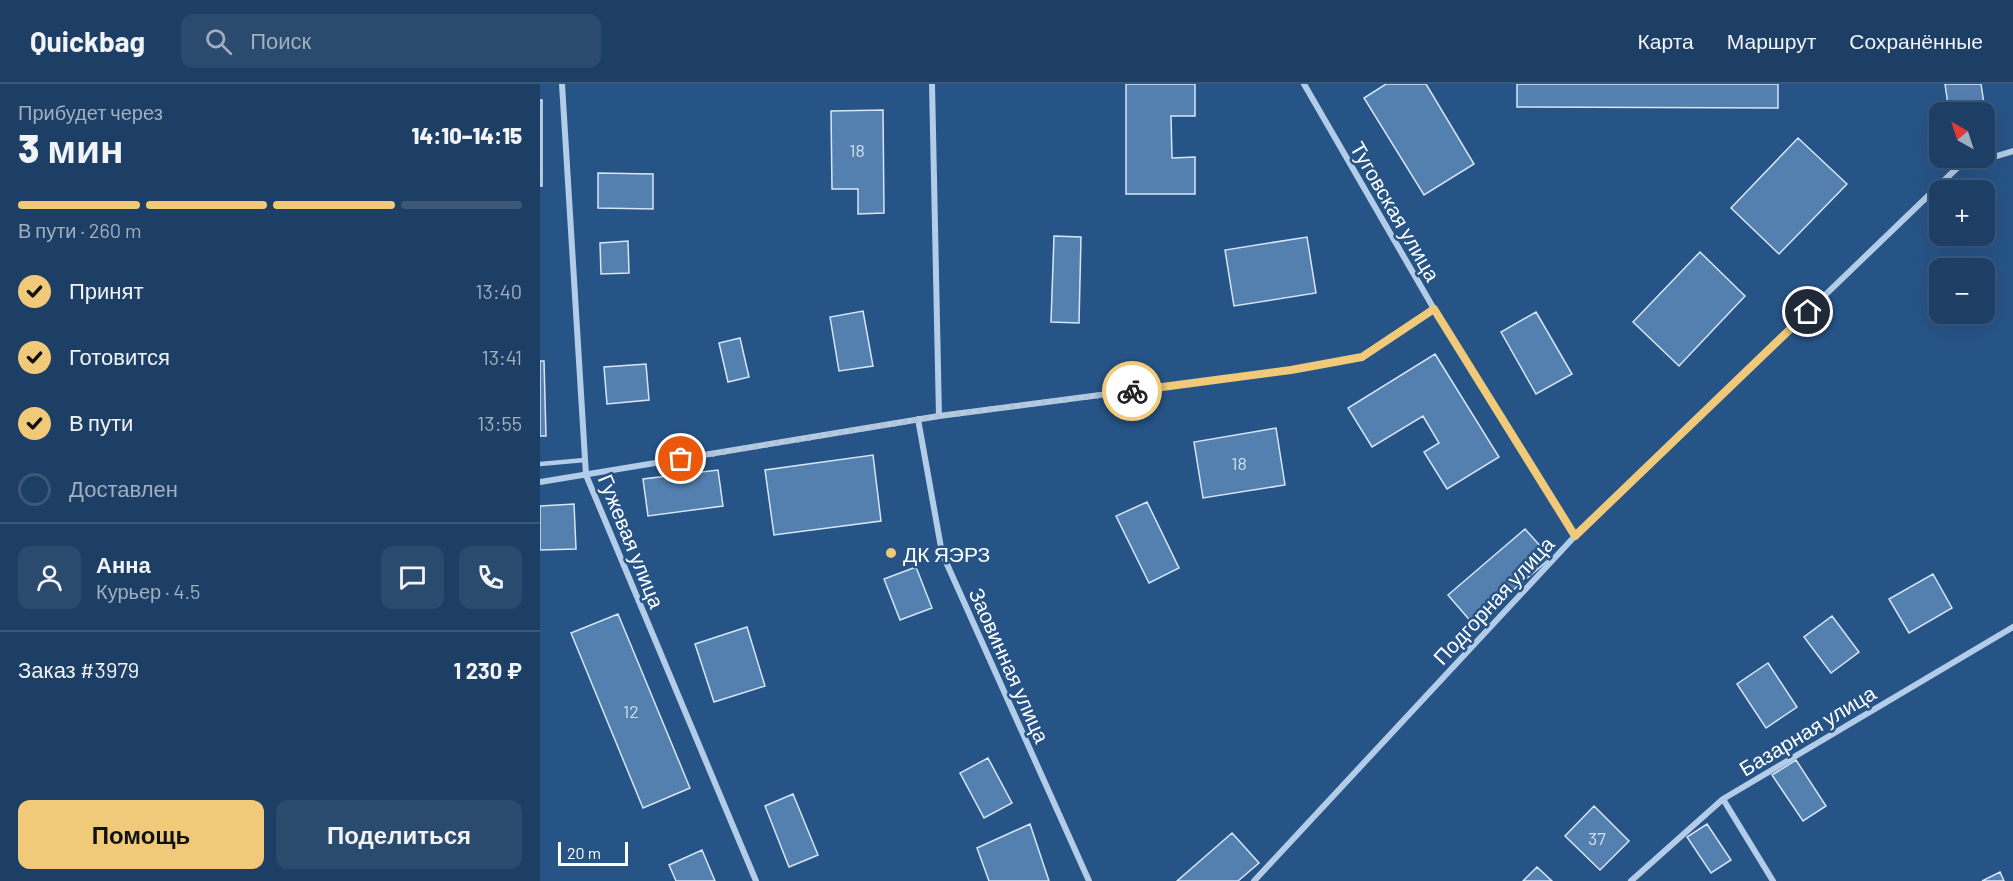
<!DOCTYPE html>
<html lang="ru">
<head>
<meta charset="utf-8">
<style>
  :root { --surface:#1d3f65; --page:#2a4a6e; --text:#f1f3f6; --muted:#a0afbf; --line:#3b5879; --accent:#f0ca79 }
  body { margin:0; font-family:Barlow,sans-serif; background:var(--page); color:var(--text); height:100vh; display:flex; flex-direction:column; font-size:22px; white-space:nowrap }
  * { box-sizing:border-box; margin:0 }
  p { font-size:20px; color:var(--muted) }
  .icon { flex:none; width:33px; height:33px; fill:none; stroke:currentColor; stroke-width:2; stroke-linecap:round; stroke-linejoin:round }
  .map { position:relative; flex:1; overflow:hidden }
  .details { display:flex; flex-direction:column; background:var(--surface); width:540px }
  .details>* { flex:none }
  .needle { width:39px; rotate:321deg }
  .buttons { position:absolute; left:1389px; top:18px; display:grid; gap:12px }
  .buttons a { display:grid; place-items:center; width:66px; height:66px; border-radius:12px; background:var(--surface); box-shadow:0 6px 24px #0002,0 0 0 2px var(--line); font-size:30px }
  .scale { position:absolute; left:18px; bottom:15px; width:70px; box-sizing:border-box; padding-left:6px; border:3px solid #fff; border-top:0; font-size:16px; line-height:21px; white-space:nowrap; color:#fff; -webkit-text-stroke:4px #275487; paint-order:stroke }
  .pin { position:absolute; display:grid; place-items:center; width:51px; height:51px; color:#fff; margin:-26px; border:3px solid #fff; border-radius:50%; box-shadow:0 2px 6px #0007 }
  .courier { position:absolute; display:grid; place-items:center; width:60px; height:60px; margin:-30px; border:4px solid #f0ca79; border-radius:50%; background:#fff; color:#222; box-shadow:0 2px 8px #0007 }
  .overview em { font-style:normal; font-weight:800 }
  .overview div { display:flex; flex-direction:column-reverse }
  .overview { display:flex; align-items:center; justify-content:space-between; height:102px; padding:0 18px }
  h1 { font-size:39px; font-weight:800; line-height:45px }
  .bar { display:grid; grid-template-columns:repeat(4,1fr); gap:9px 6px; align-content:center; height:72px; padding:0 18px }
  .bar i { height:8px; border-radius:4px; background:var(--line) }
  .bar .selected { background:var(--accent) }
  .bar p { grid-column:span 4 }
  .line { display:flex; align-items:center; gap:15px; padding:0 18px; border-top:2px solid var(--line) }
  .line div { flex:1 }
  .round { display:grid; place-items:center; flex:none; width:63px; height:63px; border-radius:12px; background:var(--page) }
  ol { padding:0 18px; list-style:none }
  li { display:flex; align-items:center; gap:18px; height:66px }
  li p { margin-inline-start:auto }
  li .icon { padding:6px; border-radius:50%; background:var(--accent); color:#111; stroke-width:4 }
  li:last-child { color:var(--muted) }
  li i { width:33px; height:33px; border:3px solid var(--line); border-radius:50% }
  .button { display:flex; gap:12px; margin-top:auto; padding:12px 18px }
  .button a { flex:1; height:69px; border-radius:12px; background:var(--accent); color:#111; font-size:24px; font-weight:800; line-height:69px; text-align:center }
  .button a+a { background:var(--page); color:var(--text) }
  header { display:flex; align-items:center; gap:36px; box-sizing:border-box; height:84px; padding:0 30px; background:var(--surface); border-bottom:2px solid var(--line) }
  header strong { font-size:28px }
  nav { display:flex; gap:33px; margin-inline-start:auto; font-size:21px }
  .search { width:420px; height:54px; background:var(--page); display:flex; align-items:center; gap:15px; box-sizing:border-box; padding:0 21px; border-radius:12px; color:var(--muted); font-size:22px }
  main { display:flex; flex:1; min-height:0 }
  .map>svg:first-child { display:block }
</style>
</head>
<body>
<header>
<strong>Quickbag</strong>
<div class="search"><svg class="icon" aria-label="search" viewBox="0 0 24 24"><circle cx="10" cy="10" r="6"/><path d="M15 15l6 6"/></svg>Поиск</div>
<nav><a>Карта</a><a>Маршрут</a><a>Сохранённые</a></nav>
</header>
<main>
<section class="details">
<div class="overview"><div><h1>3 мин</h1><p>Прибудет через</p></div><em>14:10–14:15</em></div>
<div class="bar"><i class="selected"></i><i class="selected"></i><i class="selected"></i><i></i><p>В пути · 260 m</p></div>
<ol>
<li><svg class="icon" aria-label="check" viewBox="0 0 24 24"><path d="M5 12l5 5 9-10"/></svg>Принят<p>13:40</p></li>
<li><svg class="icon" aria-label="check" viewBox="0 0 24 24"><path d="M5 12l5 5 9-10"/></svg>Готовится<p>13:41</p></li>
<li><svg class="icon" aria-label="check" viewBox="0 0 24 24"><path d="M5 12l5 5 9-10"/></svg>В пути<p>13:55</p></li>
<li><i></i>Доставлен</li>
</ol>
<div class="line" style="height:108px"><a class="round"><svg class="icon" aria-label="person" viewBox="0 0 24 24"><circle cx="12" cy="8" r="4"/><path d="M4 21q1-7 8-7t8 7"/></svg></a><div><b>Анна</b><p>Курьер · 4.5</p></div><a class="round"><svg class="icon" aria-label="chat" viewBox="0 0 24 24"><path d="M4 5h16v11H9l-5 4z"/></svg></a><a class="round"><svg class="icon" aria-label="phone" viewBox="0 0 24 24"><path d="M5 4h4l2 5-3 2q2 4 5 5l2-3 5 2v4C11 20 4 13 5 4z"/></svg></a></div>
<div class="line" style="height:78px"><div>Заказ #3979</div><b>1 230 ₽</b></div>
<div class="button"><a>Помощь</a><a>Поделиться</a></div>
</section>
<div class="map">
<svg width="1473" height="797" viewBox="0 0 1473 797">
  <rect width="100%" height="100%" fill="#275487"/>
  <path fill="#5480b0" stroke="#d7e6f7" stroke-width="1.5" d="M586,0H655V32H631L632,74L655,73V110H586Z
    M846,0H886L934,80L884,111L824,14Z
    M977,0H1238V24L977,23Z
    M1405,0H1441L1444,20L1435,21L1436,28H1409Z
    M0,16H2V102H0Z
    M343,26L344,129L318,130V105H292L291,27Z
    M1258,54L1307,100L1239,170L1191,124Z
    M58,89L113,90V125L58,124Z
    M514,152L541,153L539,239L511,238Z
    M767,153L776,209L694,222L685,166Z
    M88,157L89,189L61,190L60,159Z
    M1160,168L1205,212L1139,282L1093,238Z
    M323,227L333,282L299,287L290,233Z
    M996,228L1032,290L996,310L961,248Z
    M200,254L209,293L188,298L179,259Z
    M895,270L959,373L907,405L884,368L899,359L883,332L832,363L808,324Z
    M0,277H4L6,352H0Z
    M106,280L109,316L67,320L64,283Z
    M736,344L745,401L663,414L654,358Z
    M333,371L341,437L234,451L225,386Z
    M178,386L183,422L108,432L103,395Z
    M607,418L639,484L609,499L576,432Z
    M34,420L36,465L0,466V422Z
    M985,445L1011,474L933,540L908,511Z
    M376,483L392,524L360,536L344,495Z
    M1393,490L1412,524L1369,549L1349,515Z
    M78,530L150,704L103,724L31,549Z
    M1292,532L1319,568L1291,589L1264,553Z
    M207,543L225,602L174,618L155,560Z
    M1228,579L1257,623L1226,644L1197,600Z
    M448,674L472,719L444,734L420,689Z
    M1256,676L1286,722L1263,737L1232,691Z
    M253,710L278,771L249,783L225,722Z
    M1054,722L1089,757L1060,786L1025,752Z
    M490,740L509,797H449L437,764Z
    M1167,740L1191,776L1171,789L1147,753Z
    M692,749L719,779L698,797H637Z
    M162,766L175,797H136L129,781Z
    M997,783L1012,797H983Z
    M1460,788L1464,797H1442Z"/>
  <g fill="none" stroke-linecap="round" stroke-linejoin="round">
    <path stroke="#b3cde8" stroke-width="4.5" d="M0,380L45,376"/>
    <path stroke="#b3cde8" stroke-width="6" d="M22,0L46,391L216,797
      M392,0L399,332
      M764,0L894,225L1035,452
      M378,335L402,469L549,797
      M0,398L399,332L751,286L822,273L894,225
      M1183,715L1233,797
      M714,797L1035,452L1417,84L1473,67
      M1091,797L1183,715L1473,543"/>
  </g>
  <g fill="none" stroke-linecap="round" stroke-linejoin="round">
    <path stroke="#b3c3d5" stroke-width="6" stroke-dasharray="0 10.8" d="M141,375L399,332L592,307"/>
    <path stroke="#f0ca79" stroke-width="8" d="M592,307L751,286L822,273L894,225L1035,452L1268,228"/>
  </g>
  <circle fill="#f0ca79" stroke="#275487" stroke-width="2" cx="351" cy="469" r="6"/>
  <g text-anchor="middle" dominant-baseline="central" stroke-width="5" stroke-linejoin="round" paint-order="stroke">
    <g font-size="18" fill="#d4dfeb">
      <text x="317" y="66">18</text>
      <text x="699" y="379">18</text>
      <text x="91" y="627">12</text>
      <text x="1057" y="754">37</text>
    </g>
    <g font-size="21" fill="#fff" stroke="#275487">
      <text transform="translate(856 127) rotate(60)">Туговская улица</text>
      <text transform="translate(92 457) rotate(68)">Гужевая улица</text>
      <text transform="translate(953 516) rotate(-47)">Подгорная улица</text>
      <text transform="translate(470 581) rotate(66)">Заовинная улица</text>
      <text transform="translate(1267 646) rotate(-31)">Базарная улица</text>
    </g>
    <g font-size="21" fill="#fff" stroke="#275487" text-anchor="start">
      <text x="363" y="469">ДК ЯЭРЗ</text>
    </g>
  </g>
</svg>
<div class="buttons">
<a><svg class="needle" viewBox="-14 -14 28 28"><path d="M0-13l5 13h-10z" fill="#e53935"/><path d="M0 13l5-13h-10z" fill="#a0afbf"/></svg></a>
<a>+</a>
<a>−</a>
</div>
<div class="scale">20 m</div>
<div class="pin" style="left:141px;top:375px;background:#ea580c"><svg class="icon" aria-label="bag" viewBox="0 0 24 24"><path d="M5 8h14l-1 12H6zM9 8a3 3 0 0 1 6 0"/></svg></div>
<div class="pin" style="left:1268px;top:228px;background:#1f2937"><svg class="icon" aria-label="home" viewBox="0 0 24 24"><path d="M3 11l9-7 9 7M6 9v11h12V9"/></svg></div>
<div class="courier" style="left:592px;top:307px"><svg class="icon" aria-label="bike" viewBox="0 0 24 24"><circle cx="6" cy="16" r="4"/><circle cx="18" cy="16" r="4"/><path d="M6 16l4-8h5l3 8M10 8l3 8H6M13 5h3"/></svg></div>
</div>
</main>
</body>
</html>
